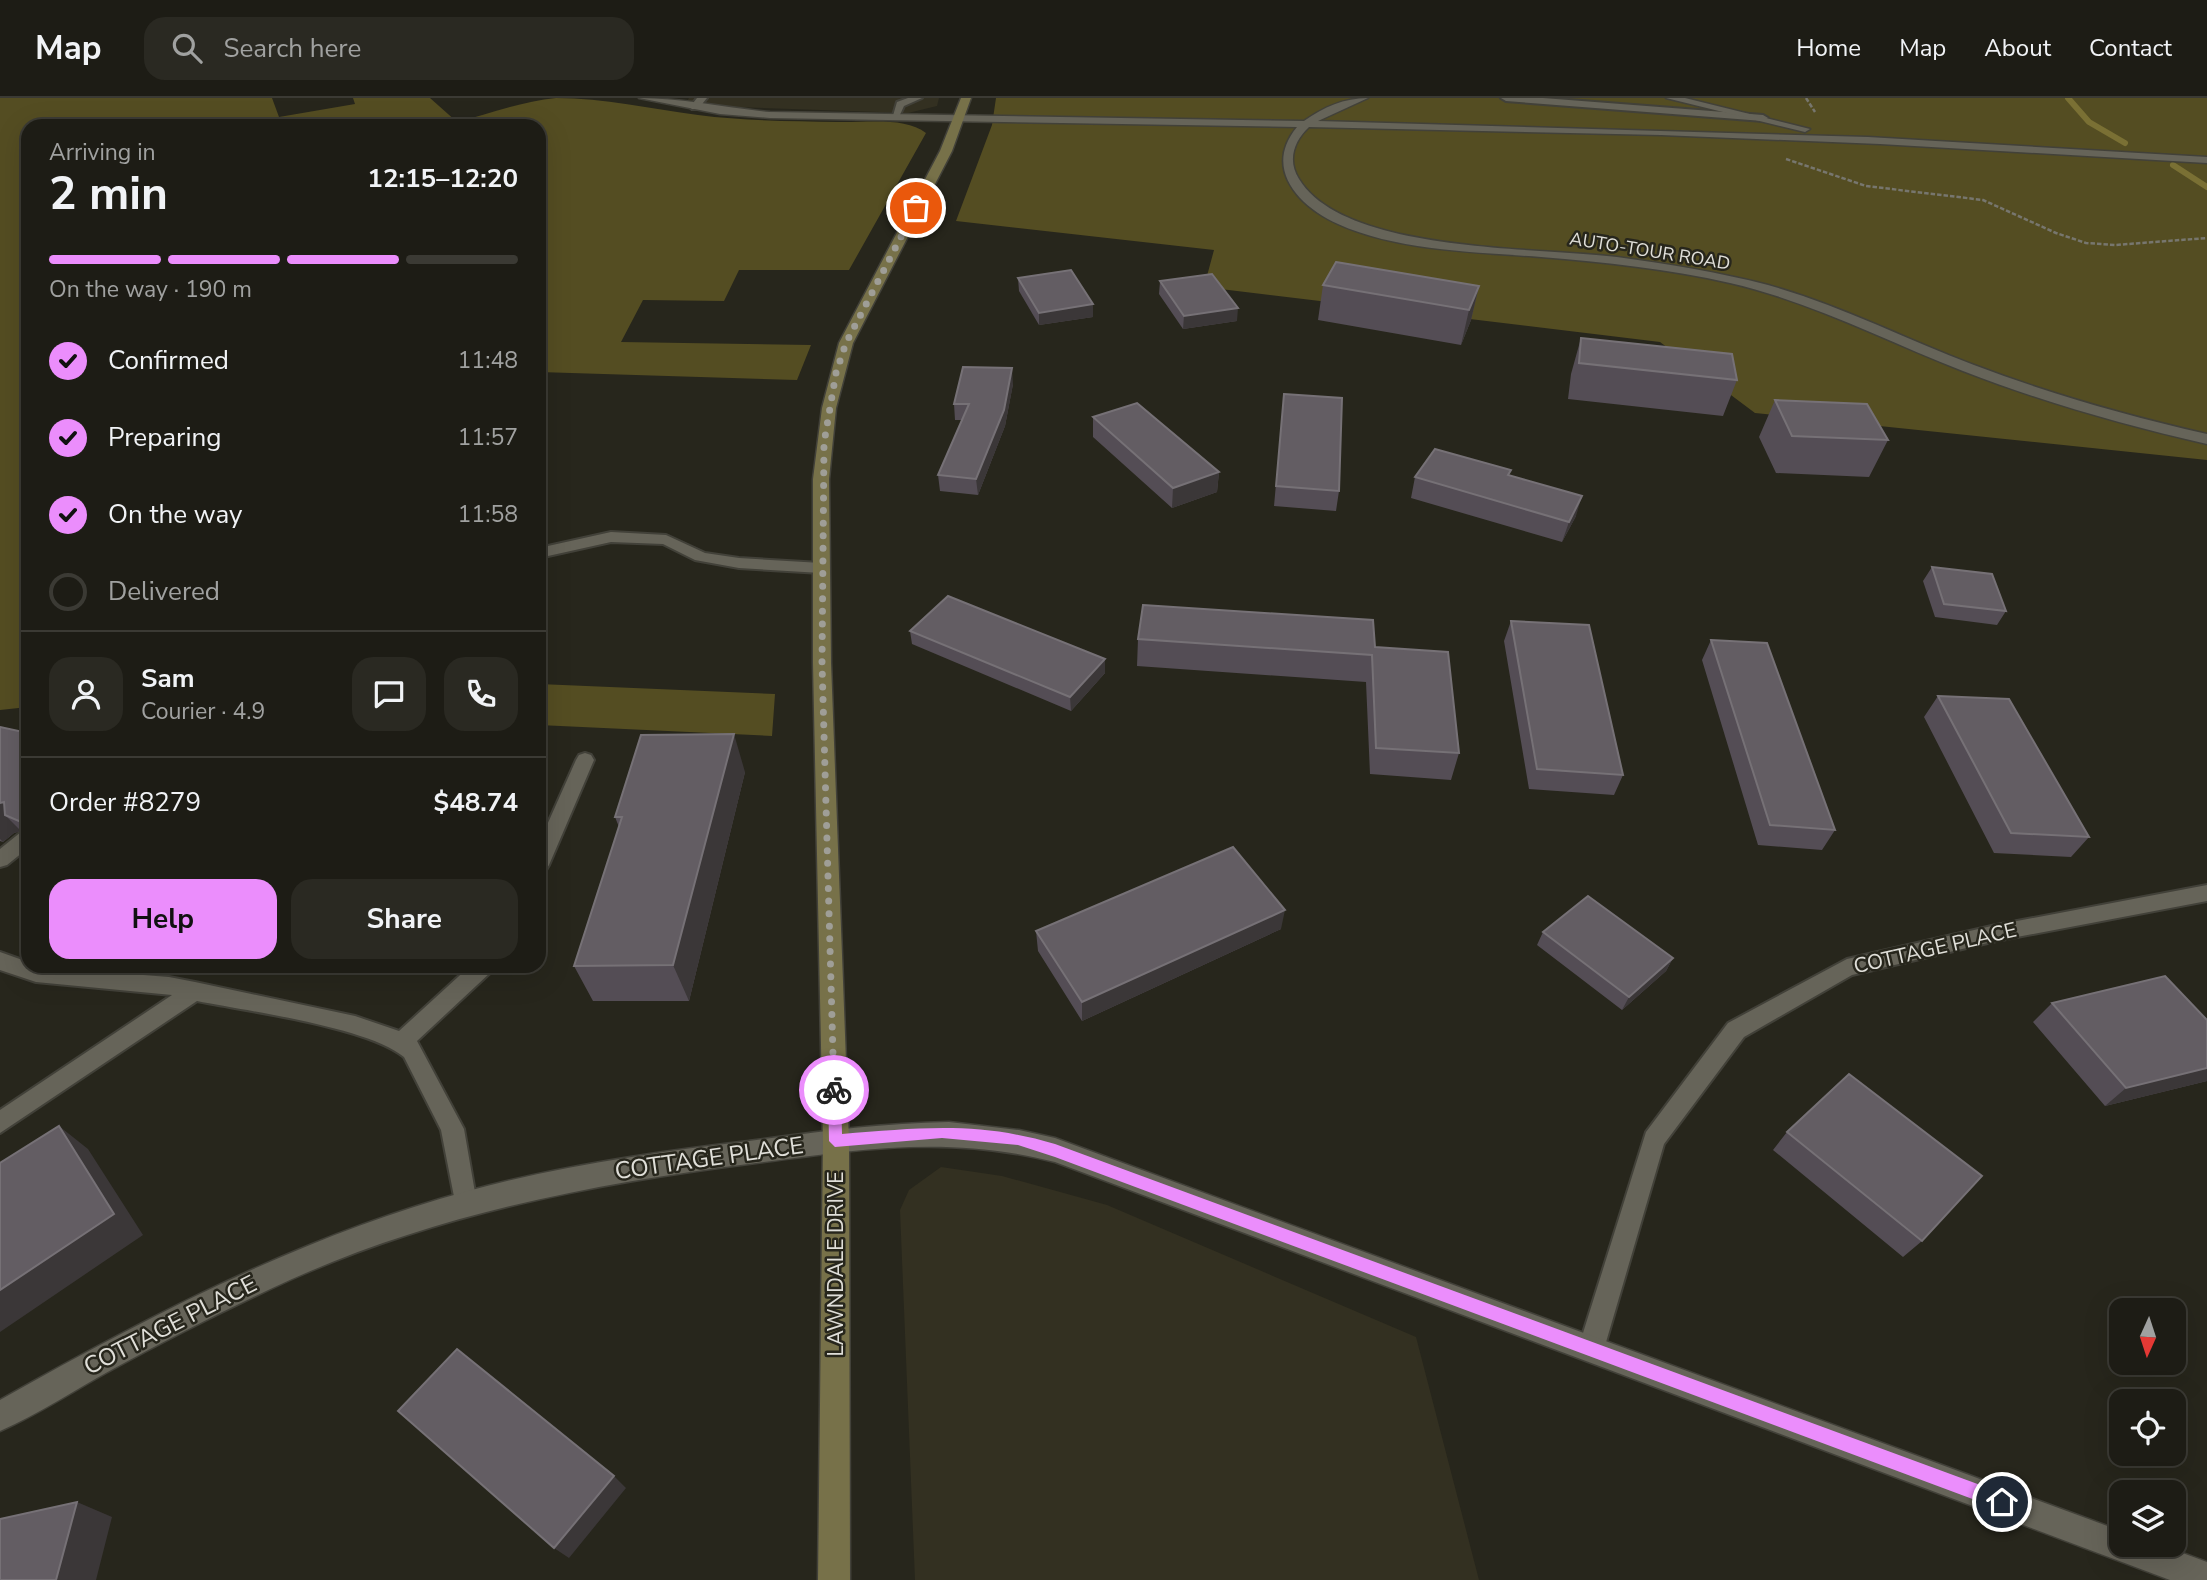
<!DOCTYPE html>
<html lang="en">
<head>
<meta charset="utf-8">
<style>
  :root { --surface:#1d1c15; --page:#2a2922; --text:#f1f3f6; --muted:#a0a1a0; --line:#3b3a34; --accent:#eb8dfc }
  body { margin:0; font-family:"Nunito Sans",sans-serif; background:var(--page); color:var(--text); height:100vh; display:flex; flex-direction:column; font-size:26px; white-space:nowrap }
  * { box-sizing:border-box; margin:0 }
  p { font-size:23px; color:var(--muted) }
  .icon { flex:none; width:38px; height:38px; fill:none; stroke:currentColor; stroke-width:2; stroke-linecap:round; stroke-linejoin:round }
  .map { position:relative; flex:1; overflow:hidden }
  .drawer { position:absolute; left:21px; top:21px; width:525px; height:854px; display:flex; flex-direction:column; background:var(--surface); border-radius:21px; box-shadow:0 7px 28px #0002,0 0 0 2px var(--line) }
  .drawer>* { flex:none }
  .needle { width:46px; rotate:183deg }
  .fabs { position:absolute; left:2109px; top:1200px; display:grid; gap:14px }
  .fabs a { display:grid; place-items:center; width:77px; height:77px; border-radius:14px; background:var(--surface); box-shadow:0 7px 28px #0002,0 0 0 2px var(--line); font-size:35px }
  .pin { position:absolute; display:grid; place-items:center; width:60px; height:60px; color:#fff; margin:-30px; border:4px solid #fff; border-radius:50%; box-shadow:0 2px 7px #0007 }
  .courier { position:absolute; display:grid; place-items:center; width:70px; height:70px; margin:-35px; border:5px solid #eb8dfc; border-radius:50%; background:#fff; color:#222; box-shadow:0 2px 9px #0007 }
  .headline em { font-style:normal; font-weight:700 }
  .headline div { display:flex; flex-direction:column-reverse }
  .headline { display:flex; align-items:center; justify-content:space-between; height:119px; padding:0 28px }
  h1 { font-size:46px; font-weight:700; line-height:52px }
  .bar { display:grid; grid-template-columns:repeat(4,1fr); gap:10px 7px; align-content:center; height:84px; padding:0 28px }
  .bar i { height:9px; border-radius:5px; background:var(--line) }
  .bar .on { background:var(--accent) }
  .bar p { grid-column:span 4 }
  .line { display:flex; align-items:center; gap:18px; padding:0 28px; border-top:2px solid var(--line) }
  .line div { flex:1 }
  .round { display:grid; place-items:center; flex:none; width:74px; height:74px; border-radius:21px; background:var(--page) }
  ol { padding:0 28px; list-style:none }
  li { display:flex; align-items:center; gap:21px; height:77px }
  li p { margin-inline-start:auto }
  li .icon { padding:7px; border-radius:50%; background:var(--accent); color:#111; stroke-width:4 }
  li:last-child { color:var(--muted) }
  li i { width:38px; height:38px; border:4px solid var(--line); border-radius:50% }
  .button { display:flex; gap:14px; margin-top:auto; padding:14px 28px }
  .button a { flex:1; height:80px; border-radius:21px; background:var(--accent); color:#111; font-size:28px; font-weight:700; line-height:80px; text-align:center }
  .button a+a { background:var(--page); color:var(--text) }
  header { display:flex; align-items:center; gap:42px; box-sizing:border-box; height:98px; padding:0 35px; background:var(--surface); border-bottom:2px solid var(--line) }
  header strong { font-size:33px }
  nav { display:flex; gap:38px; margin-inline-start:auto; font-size:24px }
  .search { width:490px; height:63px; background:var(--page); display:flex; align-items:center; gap:18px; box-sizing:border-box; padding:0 24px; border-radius:21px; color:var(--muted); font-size:26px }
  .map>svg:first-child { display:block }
</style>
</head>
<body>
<header>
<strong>Map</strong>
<div class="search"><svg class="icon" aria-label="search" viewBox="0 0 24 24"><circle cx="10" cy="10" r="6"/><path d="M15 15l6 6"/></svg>Search here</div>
<nav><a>Home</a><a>Map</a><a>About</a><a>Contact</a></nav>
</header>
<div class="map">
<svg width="2207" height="1482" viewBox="0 0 2207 1482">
  <rect width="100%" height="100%" fill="#27261c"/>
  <path fill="#333021" d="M689,0H939L937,8L908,15L734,9L687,3Z
    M941,1069L1002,1078L1107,1107L1416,1239L1479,1482H915L900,1112L909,1092Z"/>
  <path fill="#544d22" d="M0,0H272L279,19L355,6L353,0H430L457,24C489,16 523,3 556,0C604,0 651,11 698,17C744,23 791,23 837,24C863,25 905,18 926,35L849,172H739L724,203L643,202L621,244L811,247L797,282L539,274V28H28V609L0,612Z
    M996,0H2207V362L1755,315L1660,244L1204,189L1214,152L956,123L992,27Z
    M539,586L775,596L772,638L539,627Z"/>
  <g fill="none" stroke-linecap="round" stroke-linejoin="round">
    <path stroke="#7a7034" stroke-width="6" d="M2068,0L2089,24L2125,45
      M2173,67L2207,89"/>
    <defs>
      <path id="lane" d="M697,0H707L698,11H692L690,9Z
        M908,0H922L904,8L898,21H892L897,4Z
        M1501,0H1543L1763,17L1768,20L1763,23L1506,3Z
        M611,434L666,437L705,455L739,460L821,465L829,470L821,475L739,470L695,462L663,446L611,444L539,460V450Z
        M585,655L591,657L594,662L549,767L546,772L539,775V745L576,662L579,657Z
        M28,732V750L7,767L0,769V751L21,734Z
        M2207,787V803L1996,843L1852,877L1744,939L1664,1046L1604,1251L1600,1260L1591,1264L1582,1260L1578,1251L1646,1034L1728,925L1847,861L1996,827Z
        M0,854L28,864V868L169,879L195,884L355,918L399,933L470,868H494L491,874L417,943L464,1031L477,1106L473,1114L465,1117L457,1114L441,1032L404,959C368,929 247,913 197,903L0,1035V1012L172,897L36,884L0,872Z"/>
      <path id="street" d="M639,0C682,0 726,10 770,14L1304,23C1324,9 1344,0 1368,0L1318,23L1868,39L2207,59V65L1880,46L1661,37L1309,29C1294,43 1287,62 1299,81C1344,155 1536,149 1617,159C1668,166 1718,174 1768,187C1839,207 1906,241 1974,267C2050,296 2128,318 2207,336V346C2124,327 2043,304 1963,273C1886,243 1812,204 1730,185C1669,171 1604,164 1541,159C1478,154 1397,153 1338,126C1298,108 1263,70 1297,29L770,20L720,16Z
        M1666,0H1685L1810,31L1805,34Z
        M949,1024L1019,1032L1055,1040L2121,1433V1447H2161L2207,1464V1482H2170L1055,1064C949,1037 862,1051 756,1065C597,1085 440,1115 292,1181C231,1209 171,1239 113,1271C76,1291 39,1316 0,1333V1302C149,1218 302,1138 468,1093C560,1068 655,1054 749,1043C816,1034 882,1025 949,1024Z"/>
      <path id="secondary" d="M961,0H971L952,53L853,245L836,310L829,381L831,565L849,1043L850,1482H818L823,1043L813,565V381L822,310L839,245L940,53Z"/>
    </defs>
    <use href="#lane" stroke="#424139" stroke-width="4"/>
    <use href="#street" stroke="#424139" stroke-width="3"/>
    <use href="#secondary" stroke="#424139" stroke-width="3"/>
    <path stroke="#77766e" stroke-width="2.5" stroke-dasharray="4.5 2" stroke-linecap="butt" d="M1806,0L1815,14
      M1786,61L1866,88L1983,102L2056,135L2086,145L2115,147L2207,140"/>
    <use href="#lane" fill="#666459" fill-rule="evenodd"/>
    <use href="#street" fill="#666459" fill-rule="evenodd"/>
    <use href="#secondary" fill="#777149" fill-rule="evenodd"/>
  </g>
  <path fill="#544d55" d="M1018,180L1093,206V219L1039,227L1019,193Z
    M1160,183L1237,223L1183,231L1159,196Z
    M1323,187L1479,188L1471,222L1461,247L1318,222Z
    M1581,240L1737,282L1723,318L1568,301L1571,276Z
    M1013,286L1005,328L978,397L940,393L938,377L962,322H955L954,306Z
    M1284,296L1339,393L1336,413L1274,408Z
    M1775,302L1888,342L1869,379L1776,375L1759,339Z
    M1093,319L1219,374L1217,394L1172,410L1093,339Z
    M1510,378L1576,418L1562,444L1411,400L1415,379Z
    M1932,469L2006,513L1997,527L1935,519L1923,483Z
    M1511,523L1623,677L1614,697L1529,691L1504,543Z
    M910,533L1105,561V575L1071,613L912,546Z
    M1138,541L1375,549L1459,655L1451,682L1370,676L1366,584L1137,568Z
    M1711,542L1835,732L1822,752L1758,747L1702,562Z
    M1938,598L2089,739L2071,759L1994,755L1924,619Z
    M0,629L28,635V740L21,733L14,735L3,744L0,743Z
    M745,674L689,903H593L574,868L619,729L615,719Z
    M1281,831L1082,923L1038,853L1036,833Z
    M1543,834L1673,860L1666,873L1622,912L1537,847Z
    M2052,905L2207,983L2105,1008L2033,924Z
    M1787,1034L1922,1143L1903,1159L1773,1052Z"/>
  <path fill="#3b3738" d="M1479,188L1471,222L1461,247L1469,212Z
    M1093,206V219L1039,227V215Z
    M1238,210L1237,223L1183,231L1184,218Z
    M1012,270L1013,286L1005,328L978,397L976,381Z
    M1219,374L1217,394L1172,410L1173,390Z
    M1582,398L1576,418L1562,444L1569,424Z
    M1105,561V575L1071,613L1070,599Z
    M539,625L542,631L539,637Z
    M734,636L745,674L689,903L673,867Z
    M4,704L5,717L21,733L14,735L3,744L0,741V705Z
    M1285,812L1281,831L1082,923V904Z
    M1673,860L1666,873L1622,912L1629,899Z
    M2207,970V983L2105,1008L2126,990Z
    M59,1028L88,1051L143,1137L0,1234V1192Z
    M614,1378L626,1390L569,1460L554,1450Z
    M77,1404L112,1419L96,1482H56Z"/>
  <path fill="#635d63" stroke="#767176" stroke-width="2" d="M1336,164L1479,188L1469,212L1323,187Z
    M1071,172L1093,206L1039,215L1018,180Z
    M1212,176L1238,210L1184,218L1160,183Z
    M1581,240L1732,256L1737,282L1579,265Z
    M963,269L1012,270L1004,312L976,381L938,377L969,306H954Z
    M1284,296L1342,300L1339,393L1276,388Z
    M1775,302L1867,306L1888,342L1792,338Z
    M1137,305L1219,374L1173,390L1093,319Z
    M1435,351L1511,372L1508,377L1582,398L1569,424L1415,379Z
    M1932,469L1992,476L2006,513L1944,506Z
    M948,498L1105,561L1070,599L910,533Z
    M1143,507L1373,522L1375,549L1448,554L1459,655L1376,650L1372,557L1138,541Z
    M1511,523L1589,527L1623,677L1537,671Z
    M1711,542L1767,545L1835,732L1770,727Z
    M1938,598L2009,601L2089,739L2011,735Z
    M0,629L28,635V727L5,717L4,704L0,705Z
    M734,636L673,867L574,868L622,719H615L641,637Z
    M1233,749L1285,812L1082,904L1036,833Z
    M1588,798L1673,860L1629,899L1543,834Z
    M2165,878L2207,922V970L2126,990L2052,905Z
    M1849,976L1982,1078L1922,1143L1787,1034Z
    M59,1028L114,1116L0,1192V1065Z
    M457,1251L614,1378L554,1450L398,1313Z
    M77,1404L56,1482H0V1421Z"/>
  <path fill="#eb8dfc" d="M834,986L841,992L842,1036C920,1030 978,1023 1055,1046L2002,1395L2007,1398L2010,1404L2007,1409L2002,1412L1055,1059L1018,1047L942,1040L835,1049L829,1043L828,992Z"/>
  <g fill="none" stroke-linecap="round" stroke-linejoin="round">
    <path stroke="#9f9e97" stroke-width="7" stroke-dasharray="0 12.6" d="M834,992L822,565L824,345L836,275L846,245L916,110"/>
  </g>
  <g text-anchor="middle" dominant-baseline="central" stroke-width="5" stroke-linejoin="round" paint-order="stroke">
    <g font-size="18" fill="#e0dfd9" stroke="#27261c">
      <text transform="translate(1650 153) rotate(9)">AUTO-TOUR ROAD</text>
    </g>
    <g font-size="21" fill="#e0dfd9" stroke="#27261c">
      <text transform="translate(1935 850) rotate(-13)">COTTAGE PLACE</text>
      <text transform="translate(836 1166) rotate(-90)">LAWNDALE DRIVE</text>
    </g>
    <g font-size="24" fill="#e0dfd9" stroke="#27261c">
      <text transform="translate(709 1060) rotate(-8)">COTTAGE PLACE</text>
      <text transform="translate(170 1227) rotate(-27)">COTTAGE PLACE</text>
    </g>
  </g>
</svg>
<div class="fabs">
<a><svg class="needle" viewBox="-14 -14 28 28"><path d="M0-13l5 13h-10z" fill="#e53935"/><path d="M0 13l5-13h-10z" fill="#a0a1a0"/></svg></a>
<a><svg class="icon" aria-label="locate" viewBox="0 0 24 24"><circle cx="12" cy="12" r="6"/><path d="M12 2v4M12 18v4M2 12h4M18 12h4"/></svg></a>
<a><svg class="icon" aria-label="layers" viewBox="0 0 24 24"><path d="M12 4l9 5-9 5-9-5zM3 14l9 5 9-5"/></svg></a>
</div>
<div class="pin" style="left:916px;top:110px;background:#ea580c"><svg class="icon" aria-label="bag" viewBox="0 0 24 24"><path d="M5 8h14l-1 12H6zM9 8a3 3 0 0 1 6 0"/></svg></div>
<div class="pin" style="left:2002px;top:1404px;background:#1f2937"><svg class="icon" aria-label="home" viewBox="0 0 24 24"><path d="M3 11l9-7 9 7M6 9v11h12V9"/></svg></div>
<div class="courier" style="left:834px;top:992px"><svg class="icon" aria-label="bike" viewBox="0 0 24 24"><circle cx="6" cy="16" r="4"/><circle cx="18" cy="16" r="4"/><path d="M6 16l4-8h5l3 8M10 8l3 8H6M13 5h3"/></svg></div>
<section class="drawer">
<div class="headline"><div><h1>2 min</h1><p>Arriving in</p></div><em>12:15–12:20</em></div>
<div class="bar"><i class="on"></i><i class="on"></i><i class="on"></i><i></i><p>On the way · 190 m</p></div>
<ol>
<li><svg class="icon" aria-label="check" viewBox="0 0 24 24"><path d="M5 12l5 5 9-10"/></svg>Confirmed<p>11:48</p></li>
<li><svg class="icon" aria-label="check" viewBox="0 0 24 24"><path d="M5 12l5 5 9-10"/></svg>Preparing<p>11:57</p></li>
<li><svg class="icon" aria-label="check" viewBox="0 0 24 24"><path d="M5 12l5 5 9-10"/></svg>On the way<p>11:58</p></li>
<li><i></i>Delivered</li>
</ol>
<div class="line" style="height:126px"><a class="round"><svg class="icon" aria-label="person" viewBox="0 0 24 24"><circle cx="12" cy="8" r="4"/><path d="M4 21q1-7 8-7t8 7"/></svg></a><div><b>Sam</b><p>Courier · 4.9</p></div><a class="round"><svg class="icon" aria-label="chat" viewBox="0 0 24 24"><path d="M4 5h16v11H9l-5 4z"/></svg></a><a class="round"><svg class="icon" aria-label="phone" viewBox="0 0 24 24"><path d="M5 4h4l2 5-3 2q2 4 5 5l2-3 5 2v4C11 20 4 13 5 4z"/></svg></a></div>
<div class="line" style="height:91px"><div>Order #8279</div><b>$48.74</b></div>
<div class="button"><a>Help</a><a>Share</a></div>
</section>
</div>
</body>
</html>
